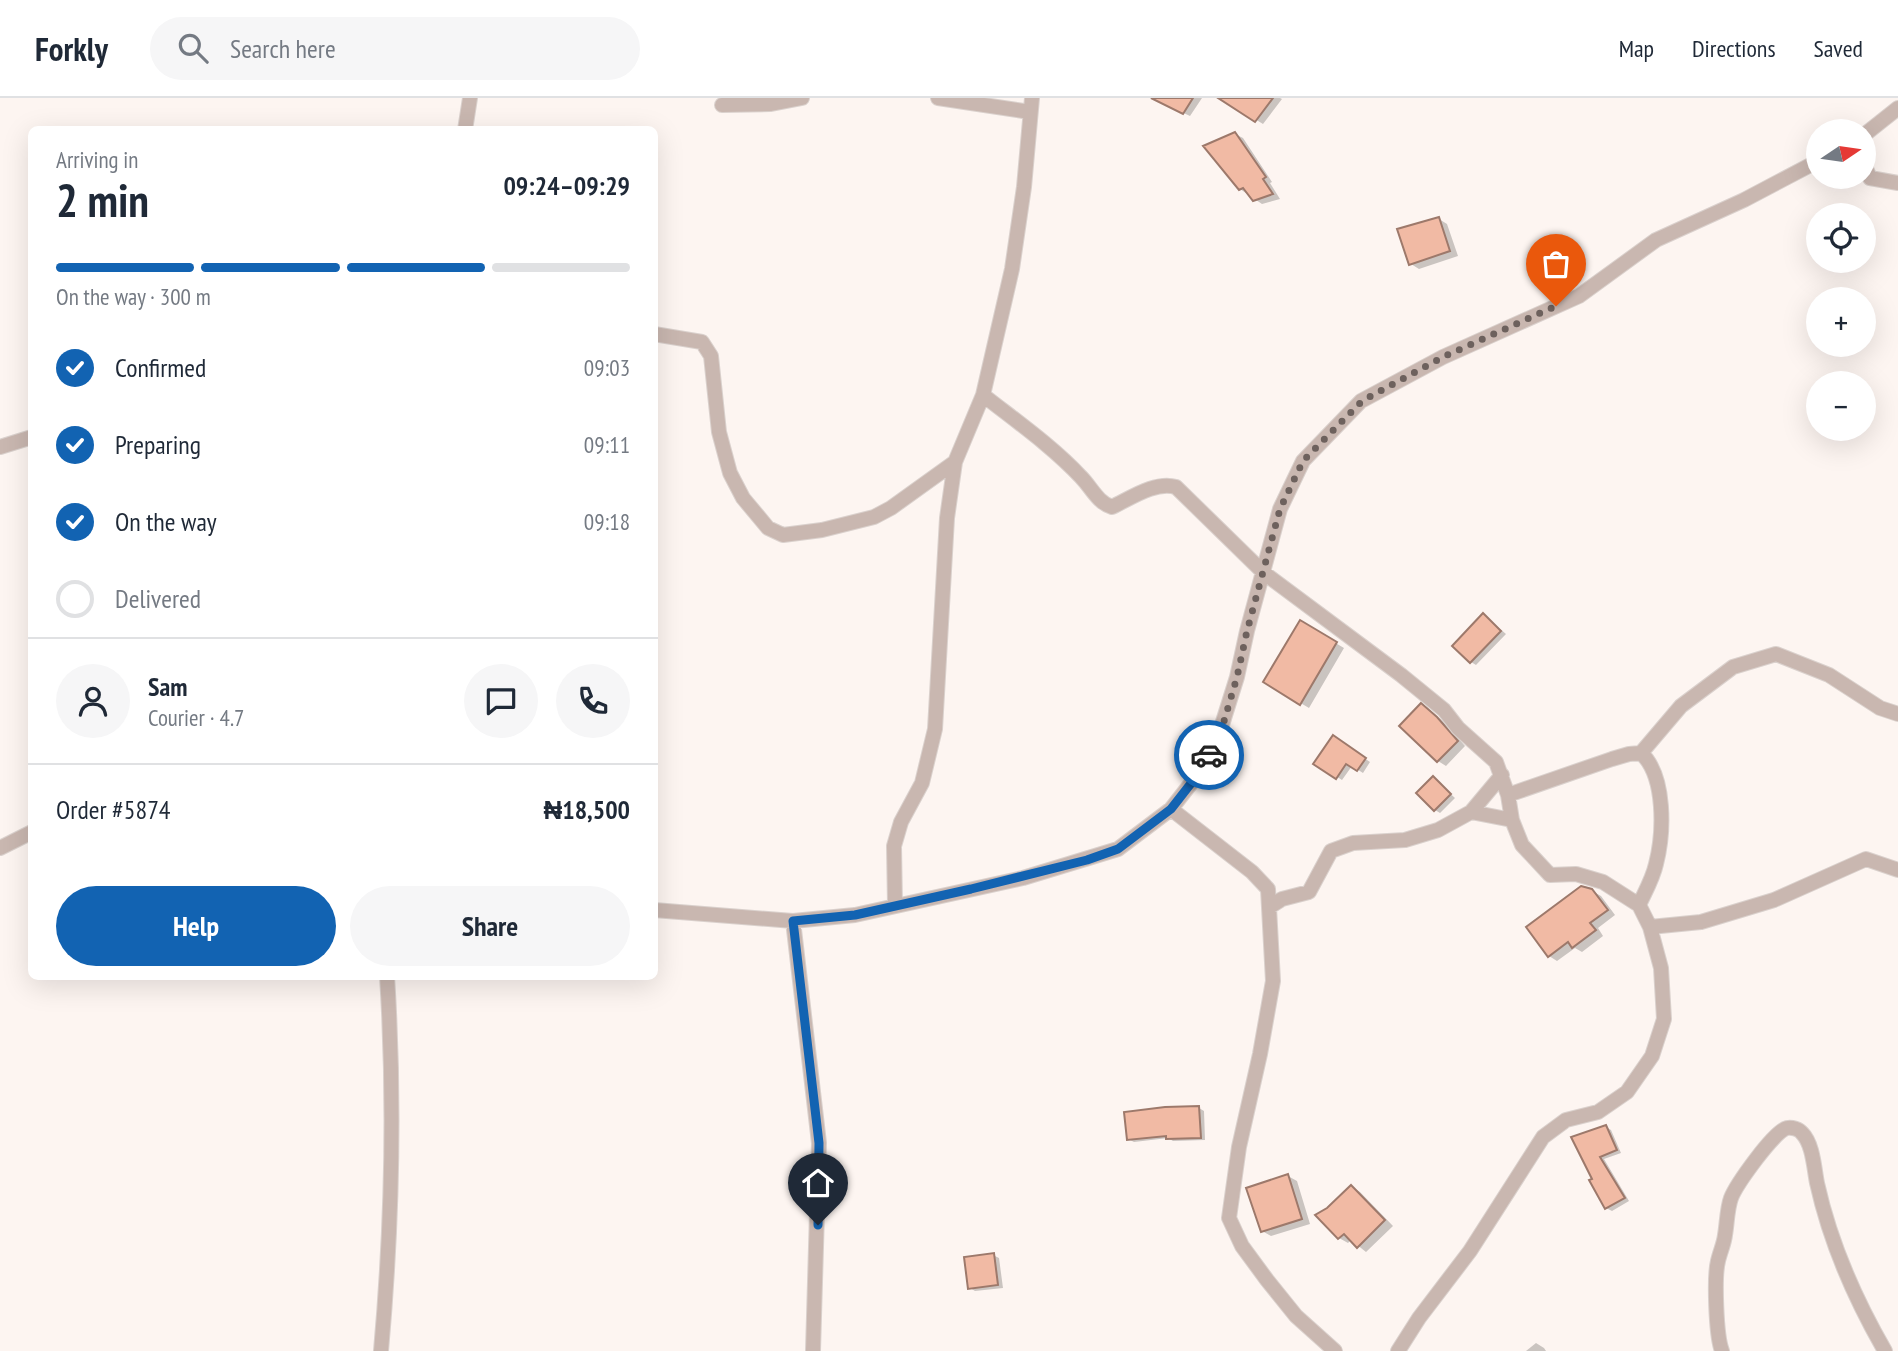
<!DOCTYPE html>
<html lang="en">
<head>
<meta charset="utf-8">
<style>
  :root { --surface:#fff; --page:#f6f6f7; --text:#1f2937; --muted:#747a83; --line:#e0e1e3; --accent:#1263b2 }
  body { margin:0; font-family:"PT Sans Narrow",sans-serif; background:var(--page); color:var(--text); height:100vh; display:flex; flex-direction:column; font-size:26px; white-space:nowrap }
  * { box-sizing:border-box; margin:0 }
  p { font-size:23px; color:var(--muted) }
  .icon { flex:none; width:38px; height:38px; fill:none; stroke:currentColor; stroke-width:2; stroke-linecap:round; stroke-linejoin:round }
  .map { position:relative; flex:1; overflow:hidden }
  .details { position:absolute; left:28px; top:28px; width:630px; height:854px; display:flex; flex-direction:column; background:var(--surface); border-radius:10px; box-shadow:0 7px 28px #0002 }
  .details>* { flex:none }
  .needle { width:46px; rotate:77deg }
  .buttons { position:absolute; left:1806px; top:21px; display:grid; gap:14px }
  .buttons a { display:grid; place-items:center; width:70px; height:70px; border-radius:50%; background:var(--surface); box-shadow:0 7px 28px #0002; font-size:35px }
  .pin { position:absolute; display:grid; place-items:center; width:60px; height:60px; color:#fff; margin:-72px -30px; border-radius:50% 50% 50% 0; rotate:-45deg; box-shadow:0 0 7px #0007 }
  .pin .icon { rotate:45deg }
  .courier { position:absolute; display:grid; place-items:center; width:70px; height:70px; margin:-35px; border:5px solid #1263b2; border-radius:50%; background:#fff; color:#222; box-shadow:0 2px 9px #0007 }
  .head em { font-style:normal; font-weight:600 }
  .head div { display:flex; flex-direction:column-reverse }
  .head { display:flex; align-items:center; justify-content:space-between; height:119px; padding:0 28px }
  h1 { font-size:46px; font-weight:600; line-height:52px }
  .bar { display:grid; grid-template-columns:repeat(4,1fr); gap:10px 7px; align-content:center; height:84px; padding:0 28px }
  .bar i { height:9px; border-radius:5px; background:var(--line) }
  .bar .selected { background:var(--accent) }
  .bar p { grid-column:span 4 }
  .line { display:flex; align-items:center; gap:18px; padding:0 28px; border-top:2px solid var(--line) }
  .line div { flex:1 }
  .round { display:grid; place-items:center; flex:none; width:74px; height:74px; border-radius:37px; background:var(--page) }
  ol { padding:0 28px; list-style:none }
  li { display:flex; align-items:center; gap:21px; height:77px }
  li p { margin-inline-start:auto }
  li .icon { padding:7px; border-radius:50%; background:var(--accent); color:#fff; stroke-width:4 }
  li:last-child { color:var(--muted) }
  li i { width:38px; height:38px; border:4px solid var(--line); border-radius:50% }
  .action { display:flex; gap:14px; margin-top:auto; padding:14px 28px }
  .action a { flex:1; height:80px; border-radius:42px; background:var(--accent); color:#fff; font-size:28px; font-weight:600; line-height:80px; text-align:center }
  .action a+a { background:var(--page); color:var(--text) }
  header { display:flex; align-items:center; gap:42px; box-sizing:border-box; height:98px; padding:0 35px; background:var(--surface); border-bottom:2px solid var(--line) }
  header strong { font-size:33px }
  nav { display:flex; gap:38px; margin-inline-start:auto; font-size:24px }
  .search { width:490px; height:63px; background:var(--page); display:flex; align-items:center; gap:18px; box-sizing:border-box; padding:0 24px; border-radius:38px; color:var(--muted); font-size:26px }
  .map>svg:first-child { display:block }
</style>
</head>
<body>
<header>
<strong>Forkly</strong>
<div class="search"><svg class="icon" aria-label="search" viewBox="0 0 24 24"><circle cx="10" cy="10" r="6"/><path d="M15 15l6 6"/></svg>Search here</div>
<nav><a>Map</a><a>Directions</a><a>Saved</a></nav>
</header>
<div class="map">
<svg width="1898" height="1253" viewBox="0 0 1898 1253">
  <rect width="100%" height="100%" fill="#fdf5f1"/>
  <path fill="#0003" d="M1168,0H1202L1190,18L1173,10Z
    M1221,0H1280L1282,1L1263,26Z
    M1235,36L1243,40L1272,84L1270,85L1280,101L1262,106L1240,91Z
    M1439,121L1447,126L1458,158L1419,171L1411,166Z
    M1484,517L1506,536L1476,567L1471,564Z
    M1300,524L1344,550L1309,610L1265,584Z
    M1429,612L1446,626L1465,648L1446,668L1438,663Z
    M1338,642L1370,664L1363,675L1352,668L1342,682L1316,665Z
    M1433,680L1455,700L1440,715L1435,712Z
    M1592,793L1601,798L1615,817L1598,830L1603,838L1582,854L1575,850L1557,863L1549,858Z
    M1199,1010L1204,1013L1205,1042L1173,1043L1168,1040L1134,1044L1128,1041Z
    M1606,1029L1611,1032L1621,1055L1604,1061L1629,1103L1612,1113L1606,1110L1592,1083Z
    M1288,1078L1297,1083L1310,1126L1271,1138L1262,1133Z
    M1352,1089L1360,1094L1393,1128L1366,1154L1351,1142L1348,1145L1339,1140L1328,1112Z
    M993,1157L999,1160L1003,1190L975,1193L970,1190Z
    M1536,1245L1544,1250L1546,1253H1526Z"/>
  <path fill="#f1baa4" stroke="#9d796b" stroke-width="2" d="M1151,0H1193L1183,16Z
    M1218,0H1273L1255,24Z
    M1235,34L1266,79L1263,81L1273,96L1253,103L1243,90L1239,92L1203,48Z
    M1439,119L1450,153L1409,167L1397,131Z
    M1483,515L1501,533L1470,565L1452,548Z
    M1300,522L1337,544L1300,607L1263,584Z
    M1421,605L1437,619L1458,643L1437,664L1399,628Z
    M1333,637L1366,660L1357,673L1346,666L1336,681L1313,666Z
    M1433,678L1451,696L1434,713L1416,695Z
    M1581,788L1592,791L1608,812L1590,825L1596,832L1572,850L1568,844L1548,859L1526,829Z
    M1199,1008L1201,1040L1166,1041V1038L1127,1042L1124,1014L1165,1009Z
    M1606,1027L1617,1052L1600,1059L1625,1100L1605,1111L1589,1082L1592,1081L1571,1039Z
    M1288,1076L1302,1121L1261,1134L1246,1090Z
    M1351,1087L1385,1122L1357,1150L1344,1136L1338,1141L1315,1117L1327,1110Z
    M994,1155L998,1187L968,1191L964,1159Z"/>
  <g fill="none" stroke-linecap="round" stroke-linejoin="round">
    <defs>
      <path id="street" d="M938,0L1030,14
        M722,7L771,6L802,0
        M465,32L470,0
        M1864,37L1898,10
        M1864,66L1870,80L1898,85
        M654,236L702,244L711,258L719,334L730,375L743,400L768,430L783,437L822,432L874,419L891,410L955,364
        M983,297C1016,323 1052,348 1081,379C1091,389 1098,405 1112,409C1131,400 1155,383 1176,389L1264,475L1401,577L1444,612L1458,630L1496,664L1508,697L1512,722L1522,747L1550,777L1576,776L1603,784L1639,807L1650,829L1661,870L1664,921L1652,958L1627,994L1598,1014L1566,1022L1543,1039L1470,1153L1419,1220L1398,1253
        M0,349L32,339
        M1641,655L1681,608L1733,569L1776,556L1829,577L1880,610L1898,616
        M1508,697L1612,661L1629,656L1641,655C1666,678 1664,735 1656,766C1653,780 1645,794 1639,807
        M1171,711L1252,774L1268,791L1273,883L1260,956L1239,1049L1229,1120L1242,1148L1267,1182L1296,1218L1335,1253
        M1471,714L1502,677
        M0,750L32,734
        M895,807L894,748L901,724L922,685L935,631L947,420L955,364L983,297L1012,171L1024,89L1032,0
        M1271,808L1282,801L1309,794L1331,753L1353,745L1405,742L1438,732L1471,714L1512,722
        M654,812L793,823L855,817L1023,780L1118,751L1171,711L1203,670L1221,630L1237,579L1247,533L1280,411L1303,363L1361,303L1443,259L1579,198L1656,142L1744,102L1818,63
        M793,823L819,1045L813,1253
        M1650,829L1701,824L1774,802L1866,761L1898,772
        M381,1253C392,1129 395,1003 387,878
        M1722,1253C1716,1238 1714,1179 1718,1163C1720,1154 1724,1146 1725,1137C1727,1126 1727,1111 1731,1100C1736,1087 1774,1033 1787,1030C1792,1029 1799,1031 1802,1035C1813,1046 1814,1070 1817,1085C1830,1144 1855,1201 1885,1253"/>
    </defs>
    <use href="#street" stroke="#dad1cd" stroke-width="16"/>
    <use href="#street" stroke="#c9b7b0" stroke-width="14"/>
  </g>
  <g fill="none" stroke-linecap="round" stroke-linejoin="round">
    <path stroke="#6d615d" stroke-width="7" stroke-dasharray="0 12.6" d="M1209,657L1222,630L1237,579L1247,533L1280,411L1303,363L1362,303L1443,259L1556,208"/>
    <path stroke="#1263b2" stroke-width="9" d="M818,1127L819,1045L793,823L855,817L971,791L1087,762L1118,751L1171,711L1203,670L1209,657"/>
  </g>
</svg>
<div class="buttons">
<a><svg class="needle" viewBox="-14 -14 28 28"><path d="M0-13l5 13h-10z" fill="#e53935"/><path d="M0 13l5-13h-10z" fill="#747a83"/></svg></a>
<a><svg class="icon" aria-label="locate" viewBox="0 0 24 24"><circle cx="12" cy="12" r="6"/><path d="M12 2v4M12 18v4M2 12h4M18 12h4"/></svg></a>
<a>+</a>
<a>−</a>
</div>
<div class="pin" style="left:1556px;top:208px;background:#ea580c"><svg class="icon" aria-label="bag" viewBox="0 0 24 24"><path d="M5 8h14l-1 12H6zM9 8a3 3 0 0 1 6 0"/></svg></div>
<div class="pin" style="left:818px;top:1127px;background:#1f2937"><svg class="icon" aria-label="home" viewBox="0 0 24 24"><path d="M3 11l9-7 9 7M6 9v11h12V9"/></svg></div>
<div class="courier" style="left:1209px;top:657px"><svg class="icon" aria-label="car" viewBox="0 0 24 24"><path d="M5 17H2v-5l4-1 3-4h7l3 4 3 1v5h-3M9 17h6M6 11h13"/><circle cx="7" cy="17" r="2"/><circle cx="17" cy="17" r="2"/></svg></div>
<section class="details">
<div class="head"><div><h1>2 min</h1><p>Arriving in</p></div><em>09:24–09:29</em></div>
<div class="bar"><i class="selected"></i><i class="selected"></i><i class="selected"></i><i></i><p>On the way · 300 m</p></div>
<ol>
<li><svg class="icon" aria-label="check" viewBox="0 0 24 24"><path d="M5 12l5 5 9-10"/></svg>Confirmed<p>09:03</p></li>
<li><svg class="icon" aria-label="check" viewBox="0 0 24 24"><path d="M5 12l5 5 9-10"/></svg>Preparing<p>09:11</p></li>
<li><svg class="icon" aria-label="check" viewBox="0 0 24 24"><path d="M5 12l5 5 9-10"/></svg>On the way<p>09:18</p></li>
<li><i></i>Delivered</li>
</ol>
<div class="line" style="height:126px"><a class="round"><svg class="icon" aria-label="person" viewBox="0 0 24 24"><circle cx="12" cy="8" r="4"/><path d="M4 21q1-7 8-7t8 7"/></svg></a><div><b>Sam</b><p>Courier · 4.7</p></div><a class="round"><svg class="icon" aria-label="chat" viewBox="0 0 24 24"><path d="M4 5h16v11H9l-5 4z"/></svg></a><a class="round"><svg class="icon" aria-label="phone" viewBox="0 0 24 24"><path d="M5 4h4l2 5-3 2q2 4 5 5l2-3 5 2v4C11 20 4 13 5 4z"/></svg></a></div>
<div class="line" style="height:91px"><div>Order #5874</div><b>₦18,500</b></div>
<div class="action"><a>Help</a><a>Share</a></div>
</section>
</div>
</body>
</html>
